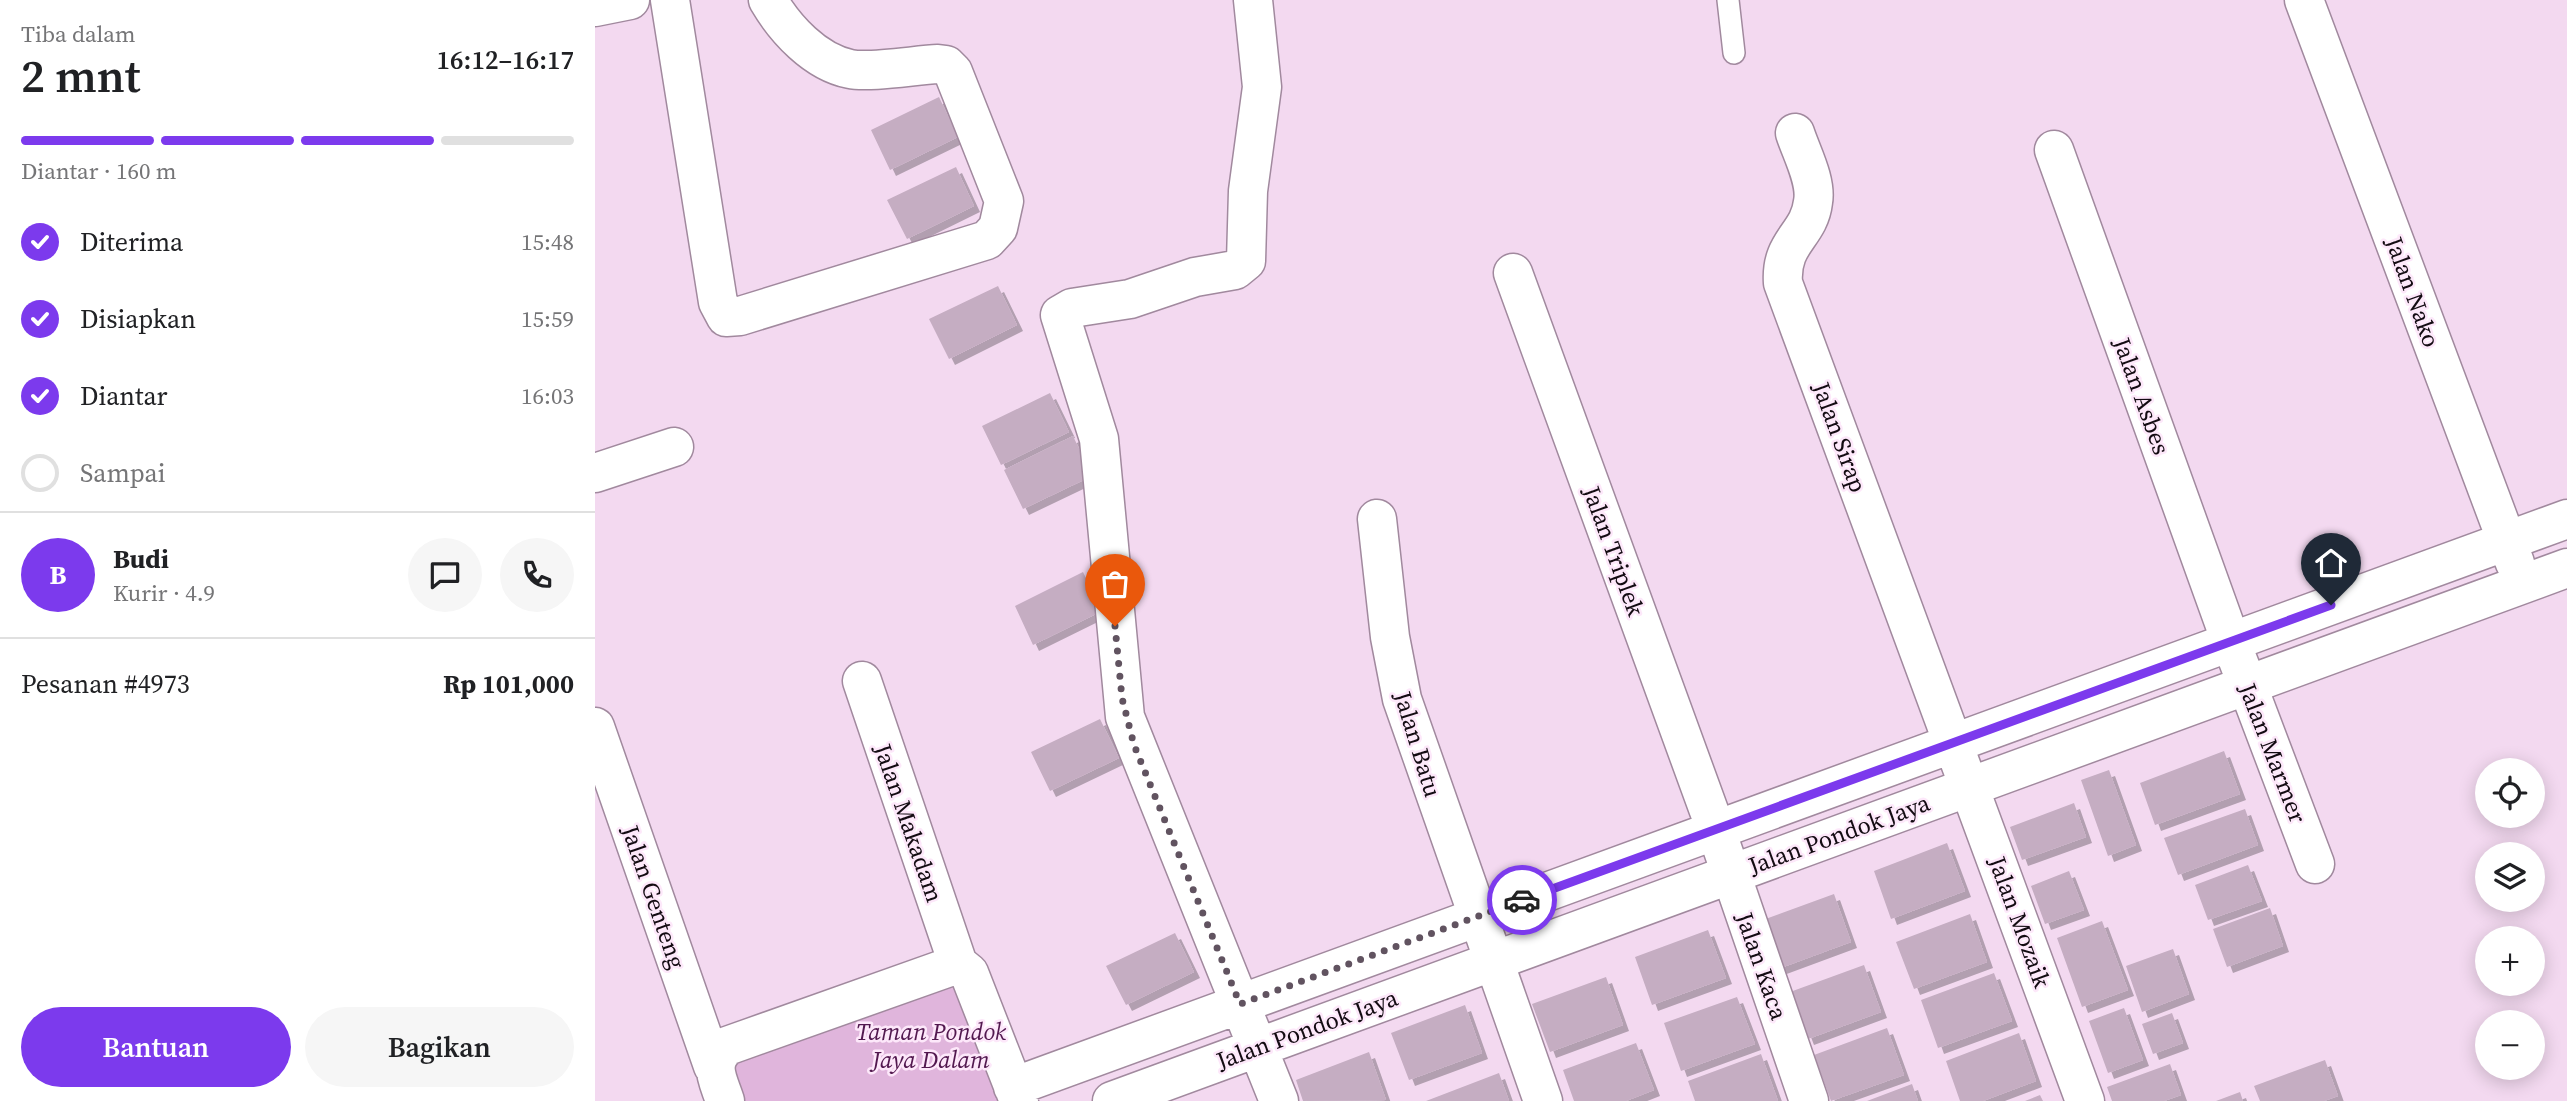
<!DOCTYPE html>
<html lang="id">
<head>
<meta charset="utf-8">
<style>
  :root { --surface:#fff; --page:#f6f6f6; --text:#202124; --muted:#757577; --line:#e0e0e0; --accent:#7c3aed }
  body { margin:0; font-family:"Source Serif 4",serif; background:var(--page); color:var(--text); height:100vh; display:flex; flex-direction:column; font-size:26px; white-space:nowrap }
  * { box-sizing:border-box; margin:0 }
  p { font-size:23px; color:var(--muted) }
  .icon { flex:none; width:38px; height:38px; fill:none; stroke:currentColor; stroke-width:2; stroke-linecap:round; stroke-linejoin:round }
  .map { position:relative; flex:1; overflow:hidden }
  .side { display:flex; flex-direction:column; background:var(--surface); width:595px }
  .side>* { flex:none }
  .tools { position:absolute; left:1880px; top:758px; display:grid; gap:14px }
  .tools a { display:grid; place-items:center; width:70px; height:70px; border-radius:50%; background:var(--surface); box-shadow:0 4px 18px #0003; font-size:35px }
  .pin { position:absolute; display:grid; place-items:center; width:60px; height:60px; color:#fff; margin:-72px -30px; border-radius:50% 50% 50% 0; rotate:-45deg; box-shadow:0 0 7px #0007 }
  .pin .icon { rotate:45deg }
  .courier { position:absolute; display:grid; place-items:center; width:70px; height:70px; margin:-35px; border:5px solid #7c3aed; border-radius:50%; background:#fff; color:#222; box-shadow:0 2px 9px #0007 }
  .overview em { font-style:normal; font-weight:600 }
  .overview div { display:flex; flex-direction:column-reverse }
  .overview { display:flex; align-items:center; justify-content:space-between; height:119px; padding:0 21px }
  h1 { font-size:46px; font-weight:600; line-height:52px }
  .bar { display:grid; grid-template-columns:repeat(4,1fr); gap:10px 7px; align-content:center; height:84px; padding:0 21px }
  .bar i { height:9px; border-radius:5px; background:var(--line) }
  .bar .selected { background:var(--accent) }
  .bar p { grid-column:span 4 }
  .line { display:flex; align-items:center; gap:18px; padding:0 21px; border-top:2px solid var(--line) }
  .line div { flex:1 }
  .round { display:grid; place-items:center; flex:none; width:74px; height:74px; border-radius:37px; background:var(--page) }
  ol { padding:0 21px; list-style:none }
  li { display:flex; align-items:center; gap:21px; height:77px }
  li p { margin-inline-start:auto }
  li .icon { padding:7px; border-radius:50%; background:var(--accent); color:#fff; stroke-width:4 }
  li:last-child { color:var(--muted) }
  li i { width:38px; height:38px; border:4px solid var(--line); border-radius:50% }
  .cta { display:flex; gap:14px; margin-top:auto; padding:14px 21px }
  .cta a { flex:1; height:80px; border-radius:42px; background:var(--accent); color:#fff; font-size:28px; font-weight:600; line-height:80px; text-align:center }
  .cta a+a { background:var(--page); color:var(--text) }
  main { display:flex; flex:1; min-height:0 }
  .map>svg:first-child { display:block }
</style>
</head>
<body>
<main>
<section class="side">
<div class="overview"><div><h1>2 mnt</h1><p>Tiba dalam</p></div><em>16:12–16:17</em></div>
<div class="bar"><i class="selected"></i><i class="selected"></i><i class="selected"></i><i></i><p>Diantar · 160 m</p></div>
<ol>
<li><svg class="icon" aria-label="check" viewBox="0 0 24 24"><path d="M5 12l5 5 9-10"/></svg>Diterima<p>15:48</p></li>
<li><svg class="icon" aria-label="check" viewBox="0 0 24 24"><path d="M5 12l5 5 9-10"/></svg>Disiapkan<p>15:59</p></li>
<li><svg class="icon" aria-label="check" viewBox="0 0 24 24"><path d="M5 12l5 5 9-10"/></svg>Diantar<p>16:03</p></li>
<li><i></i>Sampai</li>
</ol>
<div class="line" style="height:126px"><b class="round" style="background:var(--accent);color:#fff">B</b><div><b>Budi</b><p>Kurir · 4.9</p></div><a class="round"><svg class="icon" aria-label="chat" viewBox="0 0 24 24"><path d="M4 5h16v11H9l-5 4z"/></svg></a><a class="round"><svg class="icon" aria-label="phone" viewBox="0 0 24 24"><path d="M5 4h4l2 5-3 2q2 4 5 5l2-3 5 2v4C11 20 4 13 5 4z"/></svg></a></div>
<div class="line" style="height:91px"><div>Pesanan #4973</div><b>Rp 101,000</b></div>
<div class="cta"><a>Bantuan</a><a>Bagikan</a></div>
</section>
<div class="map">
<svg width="1972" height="1101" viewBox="0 0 1972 1101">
  <defs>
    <filter id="shadow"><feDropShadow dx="6" dy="6" stdDeviation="0" flood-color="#0004"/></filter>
  </defs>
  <rect width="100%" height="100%" fill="#f3d9f0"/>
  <path fill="#e0b5dc" d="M368,972L419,1101H134L120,1062Z"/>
  <path fill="#c5adc2" filter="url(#shadow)" d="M344,97L363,137L295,170L276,130Z
    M361,167L379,206L312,239L292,200Z
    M403,286L422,325L354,359L334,319Z
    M455,393L474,432L406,465L387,426Z
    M478,436L497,476L428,509L409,470Z
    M488,572L507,611L438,645L420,606Z
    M505,719L524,758L455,791L436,752Z
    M1629,751L1645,794L1560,825L1545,783Z
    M1514,770L1541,845L1513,856L1486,780Z
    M1479,803L1491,837L1427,860L1415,827Z
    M1650,809L1663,845L1583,875L1569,838Z
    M1352,843L1370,891L1296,919L1279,871Z
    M1653,865L1667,901L1613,920L1600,885Z
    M1474,871L1489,910L1450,924L1436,886Z
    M1239,894L1256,942L1183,969L1165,921Z
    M1675,908L1688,946L1632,967L1618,929Z
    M1375,914L1392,962L1319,989L1301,942Z
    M1507,921L1533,990L1487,1007L1462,938Z
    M1113,930L1131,978L1057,1005L1040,957Z
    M580,933L599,972L531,1005L511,966Z
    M1578,949L1594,994L1547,1012L1531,966Z
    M1269,965L1286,1012L1213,1039L1195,992Z
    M1399,973L1417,1021L1343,1048L1326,1000Z
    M1011,977L1028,1025L955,1052L937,1004Z
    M1142,997L1160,1044L1086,1071L1069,1023Z
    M870,1005L887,1053L814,1080L796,1033Z
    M1529,1008L1548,1060L1513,1073L1494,1021Z
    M1577,1013L1588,1043L1558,1054L1547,1024Z
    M1292,1028L1309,1075L1236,1101L1219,1055Z
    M1424,1033L1441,1081L1388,1101H1365L1351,1061Z
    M1041,1043L1059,1090L1031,1101H979L968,1070Z
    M774,1052L791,1100L708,1101L701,1080Z
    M1166,1054L1183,1101H1100L1093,1081Z
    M1730,1060L1743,1096L1729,1101H1665L1659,1086Z
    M1575,1064L1586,1095L1569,1101H1517L1512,1087Z
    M904,1073L914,1101H831Z
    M1317,1084L1323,1101H1272Z
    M1645,1092L1648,1101H1621Z
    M1445,1095L1448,1101H1430Z"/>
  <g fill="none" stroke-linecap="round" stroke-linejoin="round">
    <defs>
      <path id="service" d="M1133,0L1139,53"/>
      <path id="minor" d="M75,0L123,302L131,317L145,316L392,240L403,228L409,201L358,72L351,65L343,64C321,65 274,73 255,69C220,62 190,29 173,0
        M658,0L667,87L653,191L651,261L640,270L600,277L535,299L477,308L465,315L504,439L530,717L684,1101
        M1709,0L1920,563
        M0,7L35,0
        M1200,133C1206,152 1222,181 1218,202C1214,236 1185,241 1188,283L1490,1101
        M1459,150L1636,642L1720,864
        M918,273L1121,830L1214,1101
        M0,473L79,447
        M782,519L795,637L807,699L948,1101
        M267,681L363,964
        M0,727L118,1066
        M418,1087L1972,519
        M130,1101C123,1079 112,1064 132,1046L363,964L374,973L424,1101
        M517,1101L1972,568"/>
    </defs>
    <use href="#service" stroke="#a1899e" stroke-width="24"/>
    <use href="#minor" stroke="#a1899e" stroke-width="41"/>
    <use href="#service" stroke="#fff" stroke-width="21"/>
    <use href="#minor" stroke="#fff" stroke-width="38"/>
  </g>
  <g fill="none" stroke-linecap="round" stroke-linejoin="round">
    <path stroke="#615360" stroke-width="7" stroke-dasharray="0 12.6" d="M520,626L527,698L539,745L645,1004L927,900"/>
    <path stroke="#7c3aed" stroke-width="9" d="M927,900L1736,605"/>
  </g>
  <g text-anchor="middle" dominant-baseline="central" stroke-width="5" stroke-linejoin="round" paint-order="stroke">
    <g font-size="24" fill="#130b12" stroke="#fde8fa">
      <text transform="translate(1818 292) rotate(70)">Jalan Nako</text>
      <text transform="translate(1547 396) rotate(70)">Jalan Asbes</text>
      <text transform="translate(1245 437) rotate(70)">Jalan Sirap</text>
      <text transform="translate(1019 551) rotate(70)">Jalan Triplek</text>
      <text transform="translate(823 744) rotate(73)">Jalan Batu</text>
      <text transform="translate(1678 753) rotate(69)">Jalan Marmer</text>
      <text transform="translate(314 823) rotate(71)">Jalan Makadam</text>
      <text transform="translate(1244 834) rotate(-20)">Jalan Pondok Jaya</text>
      <text transform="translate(59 897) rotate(71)">Jalan Genteng</text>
      <text transform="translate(1425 922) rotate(70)">Jalan Mozaik</text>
      <text transform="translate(1167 966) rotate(71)">Jalan Kaca</text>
      <text transform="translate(712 1029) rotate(-20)">Jalan Pondok Jaya</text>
    </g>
    <g font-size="24" font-style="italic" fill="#52184f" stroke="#fde8fa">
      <text x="336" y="1031">Taman Pondok<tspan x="336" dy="28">Jaya Dalam</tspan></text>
    </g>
  </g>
</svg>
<div class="tools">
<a><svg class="icon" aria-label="locate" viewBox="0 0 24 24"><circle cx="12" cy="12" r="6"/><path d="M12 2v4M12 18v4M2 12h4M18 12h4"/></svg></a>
<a><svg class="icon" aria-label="layers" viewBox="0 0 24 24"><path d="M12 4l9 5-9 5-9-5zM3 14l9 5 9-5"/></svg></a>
<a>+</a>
<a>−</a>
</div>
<div class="pin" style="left:520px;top:626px;background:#ea580c"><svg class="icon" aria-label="bag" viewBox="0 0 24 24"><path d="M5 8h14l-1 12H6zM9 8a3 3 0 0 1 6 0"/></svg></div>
<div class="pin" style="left:1736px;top:605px;background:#1f2937"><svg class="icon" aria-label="home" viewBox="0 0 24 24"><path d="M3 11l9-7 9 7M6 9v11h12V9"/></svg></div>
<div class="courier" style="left:927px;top:900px"><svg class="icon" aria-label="car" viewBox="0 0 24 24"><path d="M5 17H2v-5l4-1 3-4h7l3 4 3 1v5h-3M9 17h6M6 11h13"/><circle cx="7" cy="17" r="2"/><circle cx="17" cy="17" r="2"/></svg></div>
</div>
</main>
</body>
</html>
